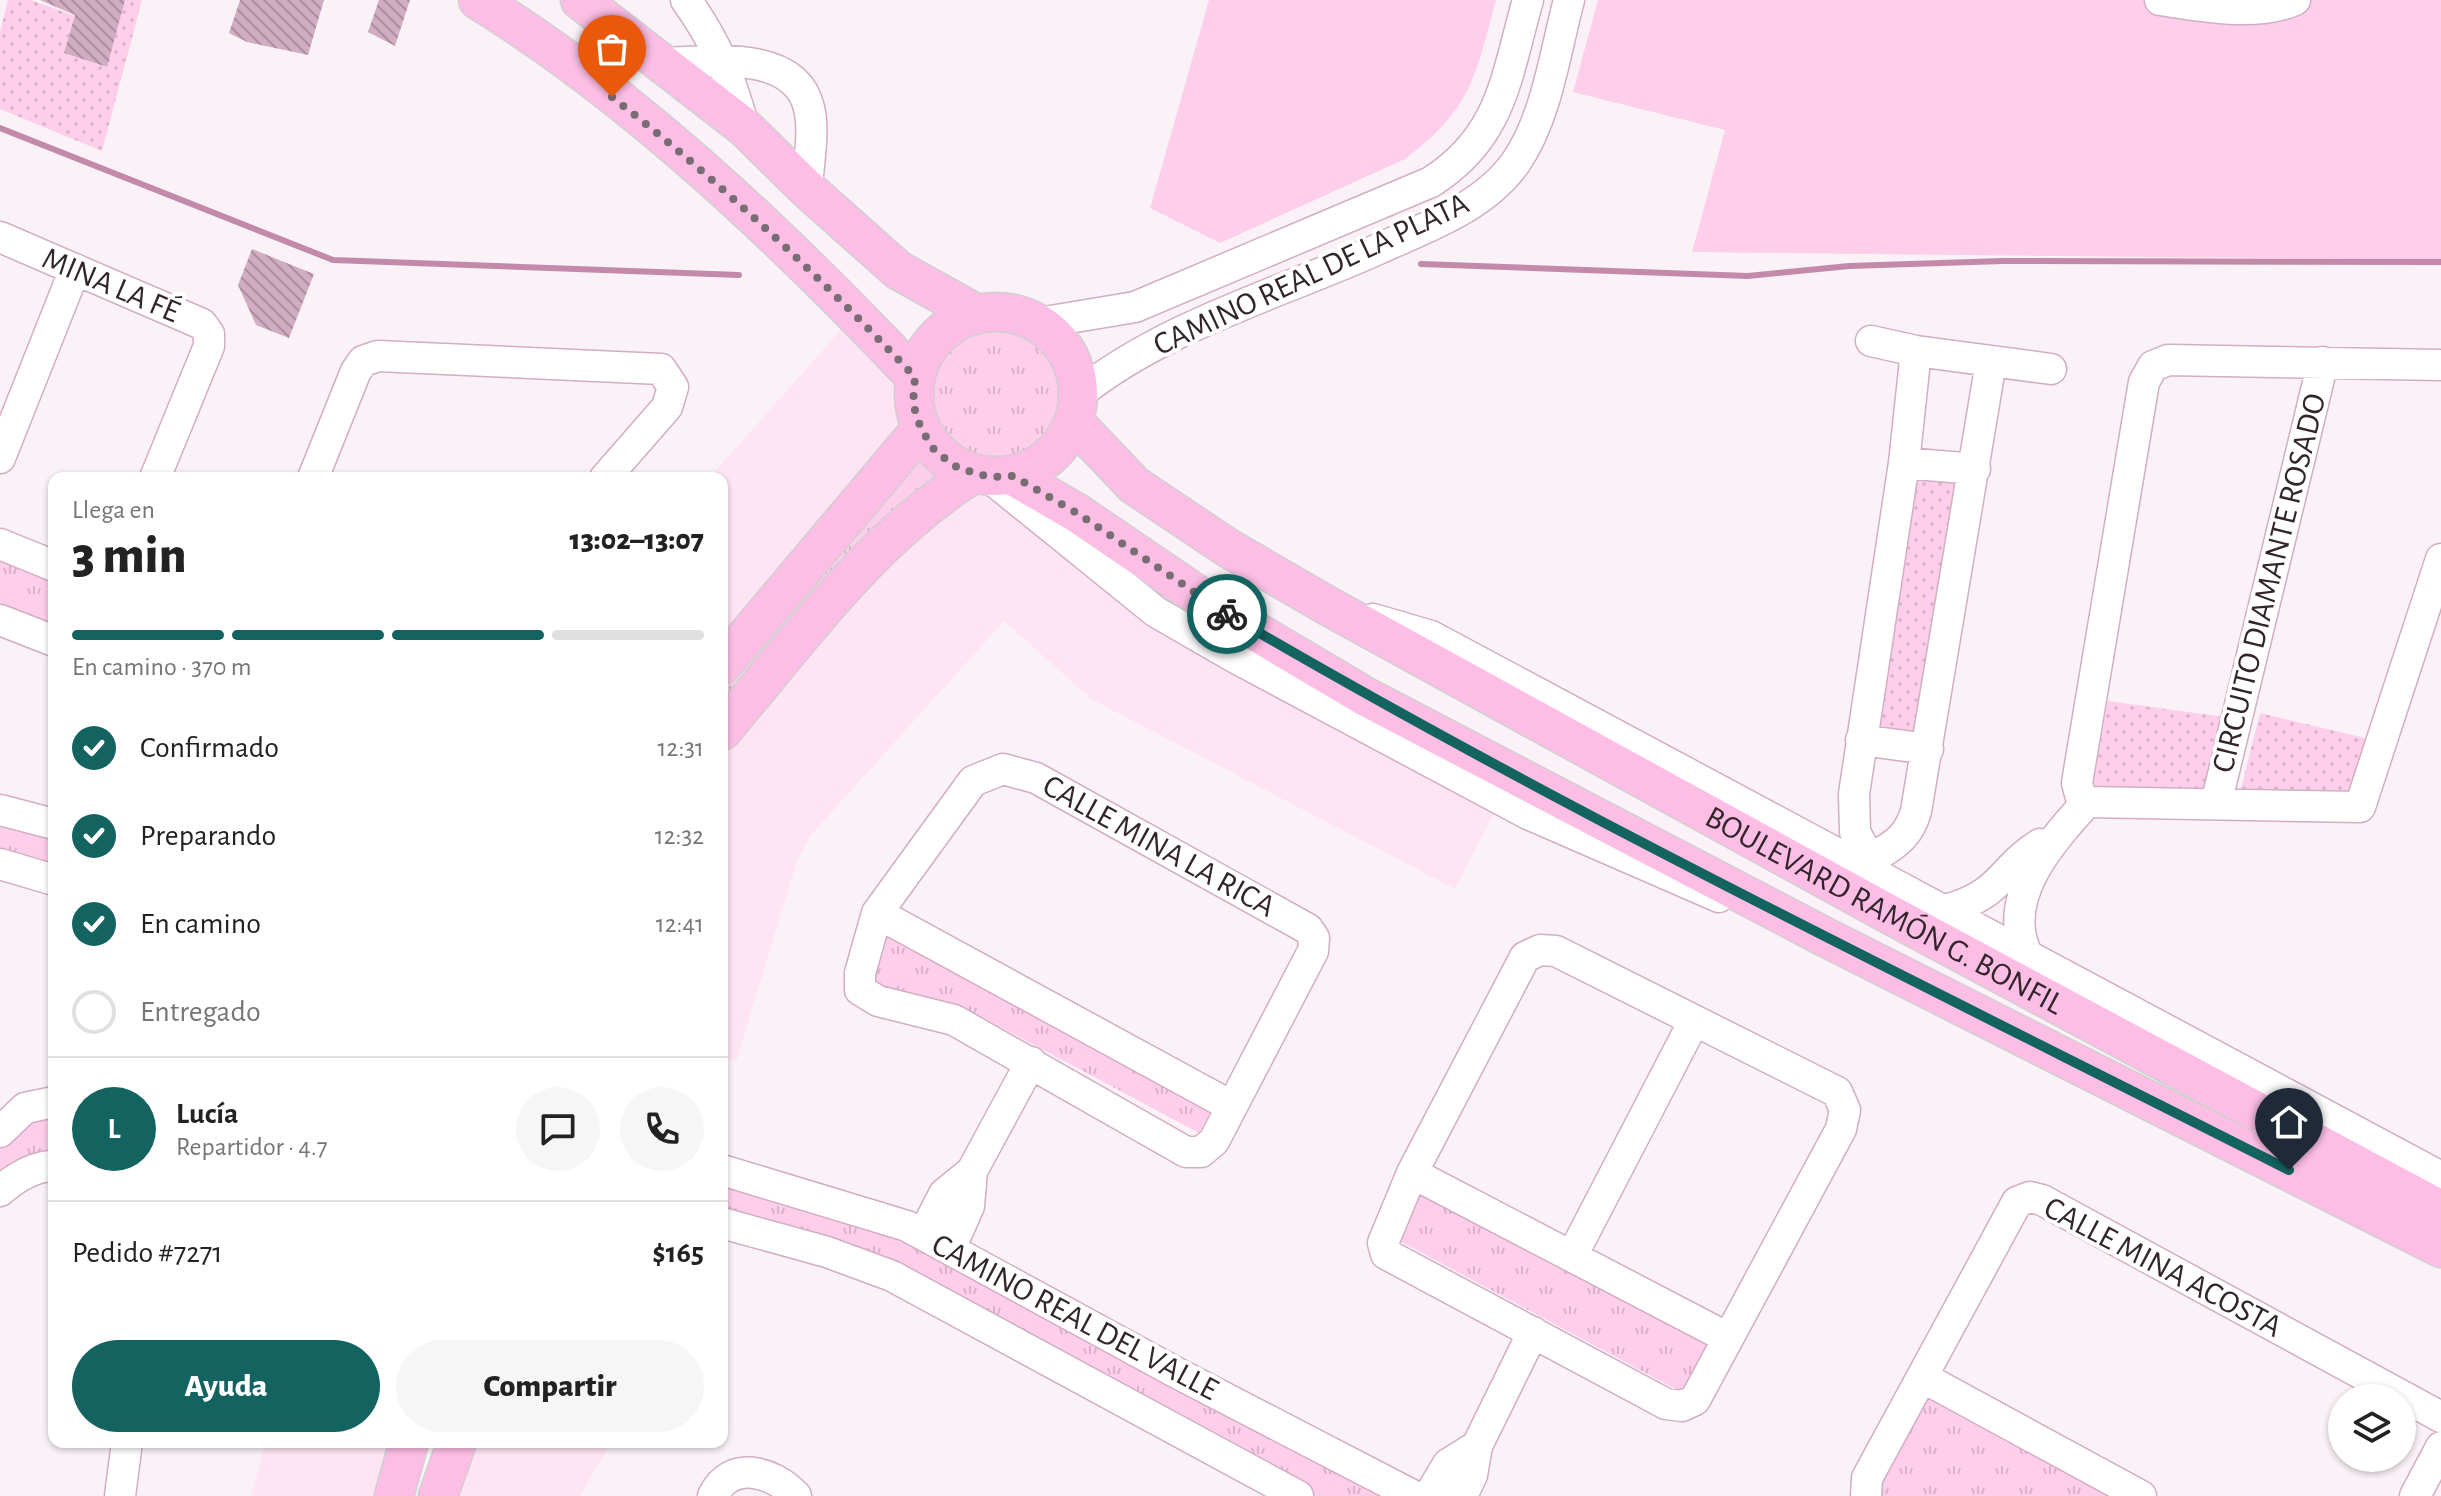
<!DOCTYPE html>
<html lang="es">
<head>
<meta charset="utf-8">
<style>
  :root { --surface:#fff; --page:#f6f6f6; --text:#222; --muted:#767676; --line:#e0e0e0; --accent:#136361 }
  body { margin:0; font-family:"Alegreya Sans",sans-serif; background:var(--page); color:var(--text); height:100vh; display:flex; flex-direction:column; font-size:30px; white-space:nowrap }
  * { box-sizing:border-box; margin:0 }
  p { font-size:26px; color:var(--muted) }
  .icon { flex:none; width:44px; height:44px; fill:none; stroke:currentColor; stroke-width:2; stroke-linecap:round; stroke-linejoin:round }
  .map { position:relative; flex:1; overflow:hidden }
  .drawer { position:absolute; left:48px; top:472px; width:680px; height:976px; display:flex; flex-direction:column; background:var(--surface); border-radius:16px; box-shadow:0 2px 6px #0004 }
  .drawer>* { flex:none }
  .controls { position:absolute; left:2328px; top:1384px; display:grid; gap:16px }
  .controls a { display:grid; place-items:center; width:88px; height:88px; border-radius:50%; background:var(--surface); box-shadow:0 2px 6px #0004; font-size:40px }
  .pin { position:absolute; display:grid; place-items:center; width:68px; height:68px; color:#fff; margin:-82px -34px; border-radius:50% 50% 50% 0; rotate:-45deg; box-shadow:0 0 8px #0007 }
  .pin .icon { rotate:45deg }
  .courier { position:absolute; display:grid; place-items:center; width:80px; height:80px; margin:-40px; border:6px solid #136361; border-radius:50%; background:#fff; color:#222; box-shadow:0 2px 10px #0007 }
  .headline em { font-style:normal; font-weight:800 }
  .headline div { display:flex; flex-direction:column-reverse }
  .headline { display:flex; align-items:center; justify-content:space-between; height:136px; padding:0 24px }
  h1 { font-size:52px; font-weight:800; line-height:60px }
  .bar { display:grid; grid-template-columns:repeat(4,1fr); gap:12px 8px; align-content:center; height:96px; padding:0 24px }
  .bar i { height:10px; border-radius:6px; background:var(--line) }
  .bar .current { background:var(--accent) }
  .bar p { grid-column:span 4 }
  .line { display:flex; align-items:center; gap:20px; padding:0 24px; border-top:2px solid var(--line) }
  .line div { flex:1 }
  .round { display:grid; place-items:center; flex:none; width:84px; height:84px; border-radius:42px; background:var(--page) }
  ol { padding:0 24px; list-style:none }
  li { display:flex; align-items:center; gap:24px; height:88px }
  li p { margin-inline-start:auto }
  li .icon { padding:8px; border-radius:50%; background:var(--accent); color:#fff; stroke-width:4 }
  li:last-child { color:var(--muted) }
  li i { width:44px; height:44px; border:4px solid var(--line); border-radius:50% }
  .button { display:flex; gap:16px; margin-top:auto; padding:16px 24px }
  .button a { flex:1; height:92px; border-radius:48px; background:var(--accent); color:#fff; font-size:32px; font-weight:800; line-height:92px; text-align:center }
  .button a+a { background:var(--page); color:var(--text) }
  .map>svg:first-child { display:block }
</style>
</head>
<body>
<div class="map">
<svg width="2441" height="1496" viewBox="0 0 2441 1496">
  <defs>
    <pattern id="park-tufts" width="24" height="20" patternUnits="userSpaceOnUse" patternTransform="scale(2)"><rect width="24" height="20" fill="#ffceea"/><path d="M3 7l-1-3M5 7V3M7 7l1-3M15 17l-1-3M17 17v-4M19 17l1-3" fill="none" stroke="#dbb1c9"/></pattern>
    <pattern id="garden-dots" width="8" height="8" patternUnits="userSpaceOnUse" patternTransform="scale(2)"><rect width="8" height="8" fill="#ffceea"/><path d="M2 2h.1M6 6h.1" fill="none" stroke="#dbb1c9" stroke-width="1.8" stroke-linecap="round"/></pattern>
    <pattern id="building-back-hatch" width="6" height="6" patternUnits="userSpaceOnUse" patternTransform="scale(2)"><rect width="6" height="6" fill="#d1adc2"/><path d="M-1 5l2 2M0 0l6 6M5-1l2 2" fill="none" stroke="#aa8d9e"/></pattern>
  </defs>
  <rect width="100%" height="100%" fill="#faf2f7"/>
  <path fill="#ffe4f3" d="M855,314L915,377L913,404L921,429L722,665V478H709Z
    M973,474L1156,612L1501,799L1455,889L1091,699L1004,621L811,835L797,861L736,1062L722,1057V731Z
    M266,1442H409L394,1496H251Z
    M457,1442H611L580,1496H438Z"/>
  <path fill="#ffceea" d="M1209,0H1496C1475,77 1472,109 1405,159L1220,243L1150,208Z
    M1598,0H2441V260L1692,252L1725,130L1573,92Z"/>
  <path fill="url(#park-tufts)" d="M989,311C1058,316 1101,373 1064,439C1058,451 1042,466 1028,471C1012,475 990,473 973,474L722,731V665L921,429C903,367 927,327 989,311Z
    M0,555L54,576V631L0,609Z
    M0,810L54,824V880L0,864Z
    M885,933L1214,1107L1199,1133L965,1008L869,982Z
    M54,1102V1166L0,1191V1132Z
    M722,1170L874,1214L1414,1496H1298L892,1276L722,1223Z
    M1420,1191L1709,1346L1683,1393L1396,1239Z
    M1924,1378L2141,1496H1867Z"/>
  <path fill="url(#garden-dots)" d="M8,0H31L75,16L64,53L106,67L125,0H142L102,151L0,109V32Z
    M1914,475L1958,482L1917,743L1874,736Z
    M2108,701L2232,718L2213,791L2092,789Z
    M2260,713L2369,739L2352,801L2238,800Z"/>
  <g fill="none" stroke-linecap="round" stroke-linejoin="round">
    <path stroke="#c389ab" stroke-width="6" d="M0,128L333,260L739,275
      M1421,264L1748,276L1849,266L2003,261L2441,262"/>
  </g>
  <path fill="url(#building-back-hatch)" d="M40,0H125L107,67L64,53L75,15Z
    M240,0H324L308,55L247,42L229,33Z
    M379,0H410L395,46L368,32Z
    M252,249L314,274L289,338L256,325L238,285Z"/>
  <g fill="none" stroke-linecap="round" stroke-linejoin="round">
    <defs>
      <path id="minor" d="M686,0C717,43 730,77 744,127
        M2160,0C2201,6 2257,17 2295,0
        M661,63C706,62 795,48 809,108C815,133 808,164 807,189
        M0,237L202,324L209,334V346L155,478
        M1039,323L1135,307L1431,182C1503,136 1506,76 1528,0
        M1871,341L1916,351L2051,369
        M2441,365L2168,360L2153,366L2144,382L2077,783L2081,798L2087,802L2360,807L2441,559
        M1079,394C1167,324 1282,293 1385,246C1432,225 1485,206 1516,162C1547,117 1555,52 1569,0
        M0,458L75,269
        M1904,463L1975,469
        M989,477L1156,612L1234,657L1528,814L1719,897
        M313,478L356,371L363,361L378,356L661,369L673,387L667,407L605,478
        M0,544L54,566
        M1373,619L1431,636L2441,1177
        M0,620L54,641
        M1861,740L1928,749
        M1003,769L1036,778L1308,929L1314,938L1313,951L1214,1141L1201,1152H1186L954,1020L878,1001L860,990V973L877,913L973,781Z
        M2216,804L2323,362
        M0,810L54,824
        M1870,860L1855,832L1854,794L1904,463L1916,351
        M0,864L54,880
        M1868,868C1874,848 1905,851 1916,811L1991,362
        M1946,910C2003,894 1999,870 2040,844
        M877,913L1231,1106
        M1540,950L1556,951L1837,1092L1845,1110L1841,1129L1695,1400L1682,1406L1666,1404L1386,1254L1383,1243L1412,1173L1525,957Z
        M2026,952C2001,897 2051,842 2087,802
        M0,1132L25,1108L54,1102
        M722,1170L907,1226L1177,1373L1414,1496
        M972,1171L1031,1062
        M1412,1173L1728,1338
        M0,1191C15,1178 34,1166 54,1166
        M722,1223L827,1252L892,1276L1298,1496
        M923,1235L944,1194L972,1171L969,1206L950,1249
        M1572,1256L1694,1021
        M1924,1378L2141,1496
        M1477,1446L1533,1332
        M120,1496L127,1442
        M713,1496C730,1459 773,1471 796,1496
        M1429,1496L1448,1464L1477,1446L1472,1475L1462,1496
        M1866,1496L1867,1478L2017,1202L2030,1197L2042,1200L2441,1417
        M2415,1496L2441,1447"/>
      <g id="major">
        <path d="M478,0C637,98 787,242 915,377"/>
        <path d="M580,0L744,127L807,189L898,270L975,313"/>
        <circle cx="996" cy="394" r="82"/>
        <path id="s1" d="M1074,422L1134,485L1228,548L1328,606L1887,913L2441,1210"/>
        <path d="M1013,476L1077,513L1221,611L1366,697L1825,937L2441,1248"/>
        <path d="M722,665L921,429"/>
        <path d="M722,731C800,639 870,539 973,474"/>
        <path d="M394,1496L409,1442"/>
        <path d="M438,1496L457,1442"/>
      </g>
    </defs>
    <use href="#minor" stroke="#d2aec3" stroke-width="33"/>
    <use href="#major" stroke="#d2cfd1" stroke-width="41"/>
    <use href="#minor" stroke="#fff" stroke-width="30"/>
    <use href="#major" stroke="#fcbee5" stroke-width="38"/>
  </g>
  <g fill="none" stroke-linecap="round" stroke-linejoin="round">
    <path stroke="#786d73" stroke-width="8" stroke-dasharray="0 14.4" d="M612,97C721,182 821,278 915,377L913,404L921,429L935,451L958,468L989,477L1013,476L1077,513L1227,614"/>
    <path stroke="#136361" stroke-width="10" d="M1227,614C1571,816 1932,989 2289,1170"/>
  </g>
  <g text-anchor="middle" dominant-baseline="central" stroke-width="8" stroke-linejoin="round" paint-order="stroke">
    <g font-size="32" fill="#32252c" stroke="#fff">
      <text transform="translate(1311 274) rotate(-25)">CAMINO REAL DE LA PLATA</text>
      <text transform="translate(111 285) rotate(23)">MINA LA FÉ</text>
      <text transform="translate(2269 583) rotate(-76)">CIRCUITO DIAMANTE ROSADO</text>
      <text transform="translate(1159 846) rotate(29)">CALLE MINA LA RICA</text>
      <text stroke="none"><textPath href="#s1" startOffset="950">BOULEVARD RAMÓN G. BONFIL</textPath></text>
      <text transform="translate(2163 1267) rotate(28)">CALLE MINA ACOSTA</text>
      <text transform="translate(1075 1317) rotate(28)">CAMINO REAL DEL VALLE</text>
    </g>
  </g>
</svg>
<div class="controls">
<a><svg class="icon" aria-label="layers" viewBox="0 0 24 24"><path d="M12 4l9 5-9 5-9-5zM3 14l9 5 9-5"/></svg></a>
</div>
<div class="pin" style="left:612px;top:97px;background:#ea580c"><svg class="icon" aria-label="bag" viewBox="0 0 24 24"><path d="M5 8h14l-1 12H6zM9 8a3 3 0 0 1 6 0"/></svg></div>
<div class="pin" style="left:2289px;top:1170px;background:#1f2937"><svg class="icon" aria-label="home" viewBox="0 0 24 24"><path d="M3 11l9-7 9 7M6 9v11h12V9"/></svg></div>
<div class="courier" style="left:1227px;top:614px"><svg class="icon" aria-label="bike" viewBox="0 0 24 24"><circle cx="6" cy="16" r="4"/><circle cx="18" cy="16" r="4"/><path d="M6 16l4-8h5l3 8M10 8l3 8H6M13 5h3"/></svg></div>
<section class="drawer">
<div class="headline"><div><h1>3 min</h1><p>Llega en</p></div><em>13:02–13:07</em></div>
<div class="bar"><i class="current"></i><i class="current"></i><i class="current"></i><i></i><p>En camino · 370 m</p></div>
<ol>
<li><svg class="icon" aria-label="check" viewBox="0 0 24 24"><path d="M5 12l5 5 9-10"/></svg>Confirmado<p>12:31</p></li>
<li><svg class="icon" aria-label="check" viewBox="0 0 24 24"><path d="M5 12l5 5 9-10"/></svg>Preparando<p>12:32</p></li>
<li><svg class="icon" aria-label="check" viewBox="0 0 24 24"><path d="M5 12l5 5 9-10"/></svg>En camino<p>12:41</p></li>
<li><i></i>Entregado</li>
</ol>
<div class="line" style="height:144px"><b class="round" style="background:var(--accent);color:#fff">L</b><div><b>Lucía</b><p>Repartidor · 4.7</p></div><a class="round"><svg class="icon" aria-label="chat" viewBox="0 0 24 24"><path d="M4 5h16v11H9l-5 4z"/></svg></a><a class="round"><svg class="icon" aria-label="phone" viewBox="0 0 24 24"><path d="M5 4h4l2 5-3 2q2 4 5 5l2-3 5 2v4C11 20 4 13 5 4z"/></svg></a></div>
<div class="line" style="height:104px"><div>Pedido #7271</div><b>$165</b></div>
<div class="button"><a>Ayuda</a><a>Compartir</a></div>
</section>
</div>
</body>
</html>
